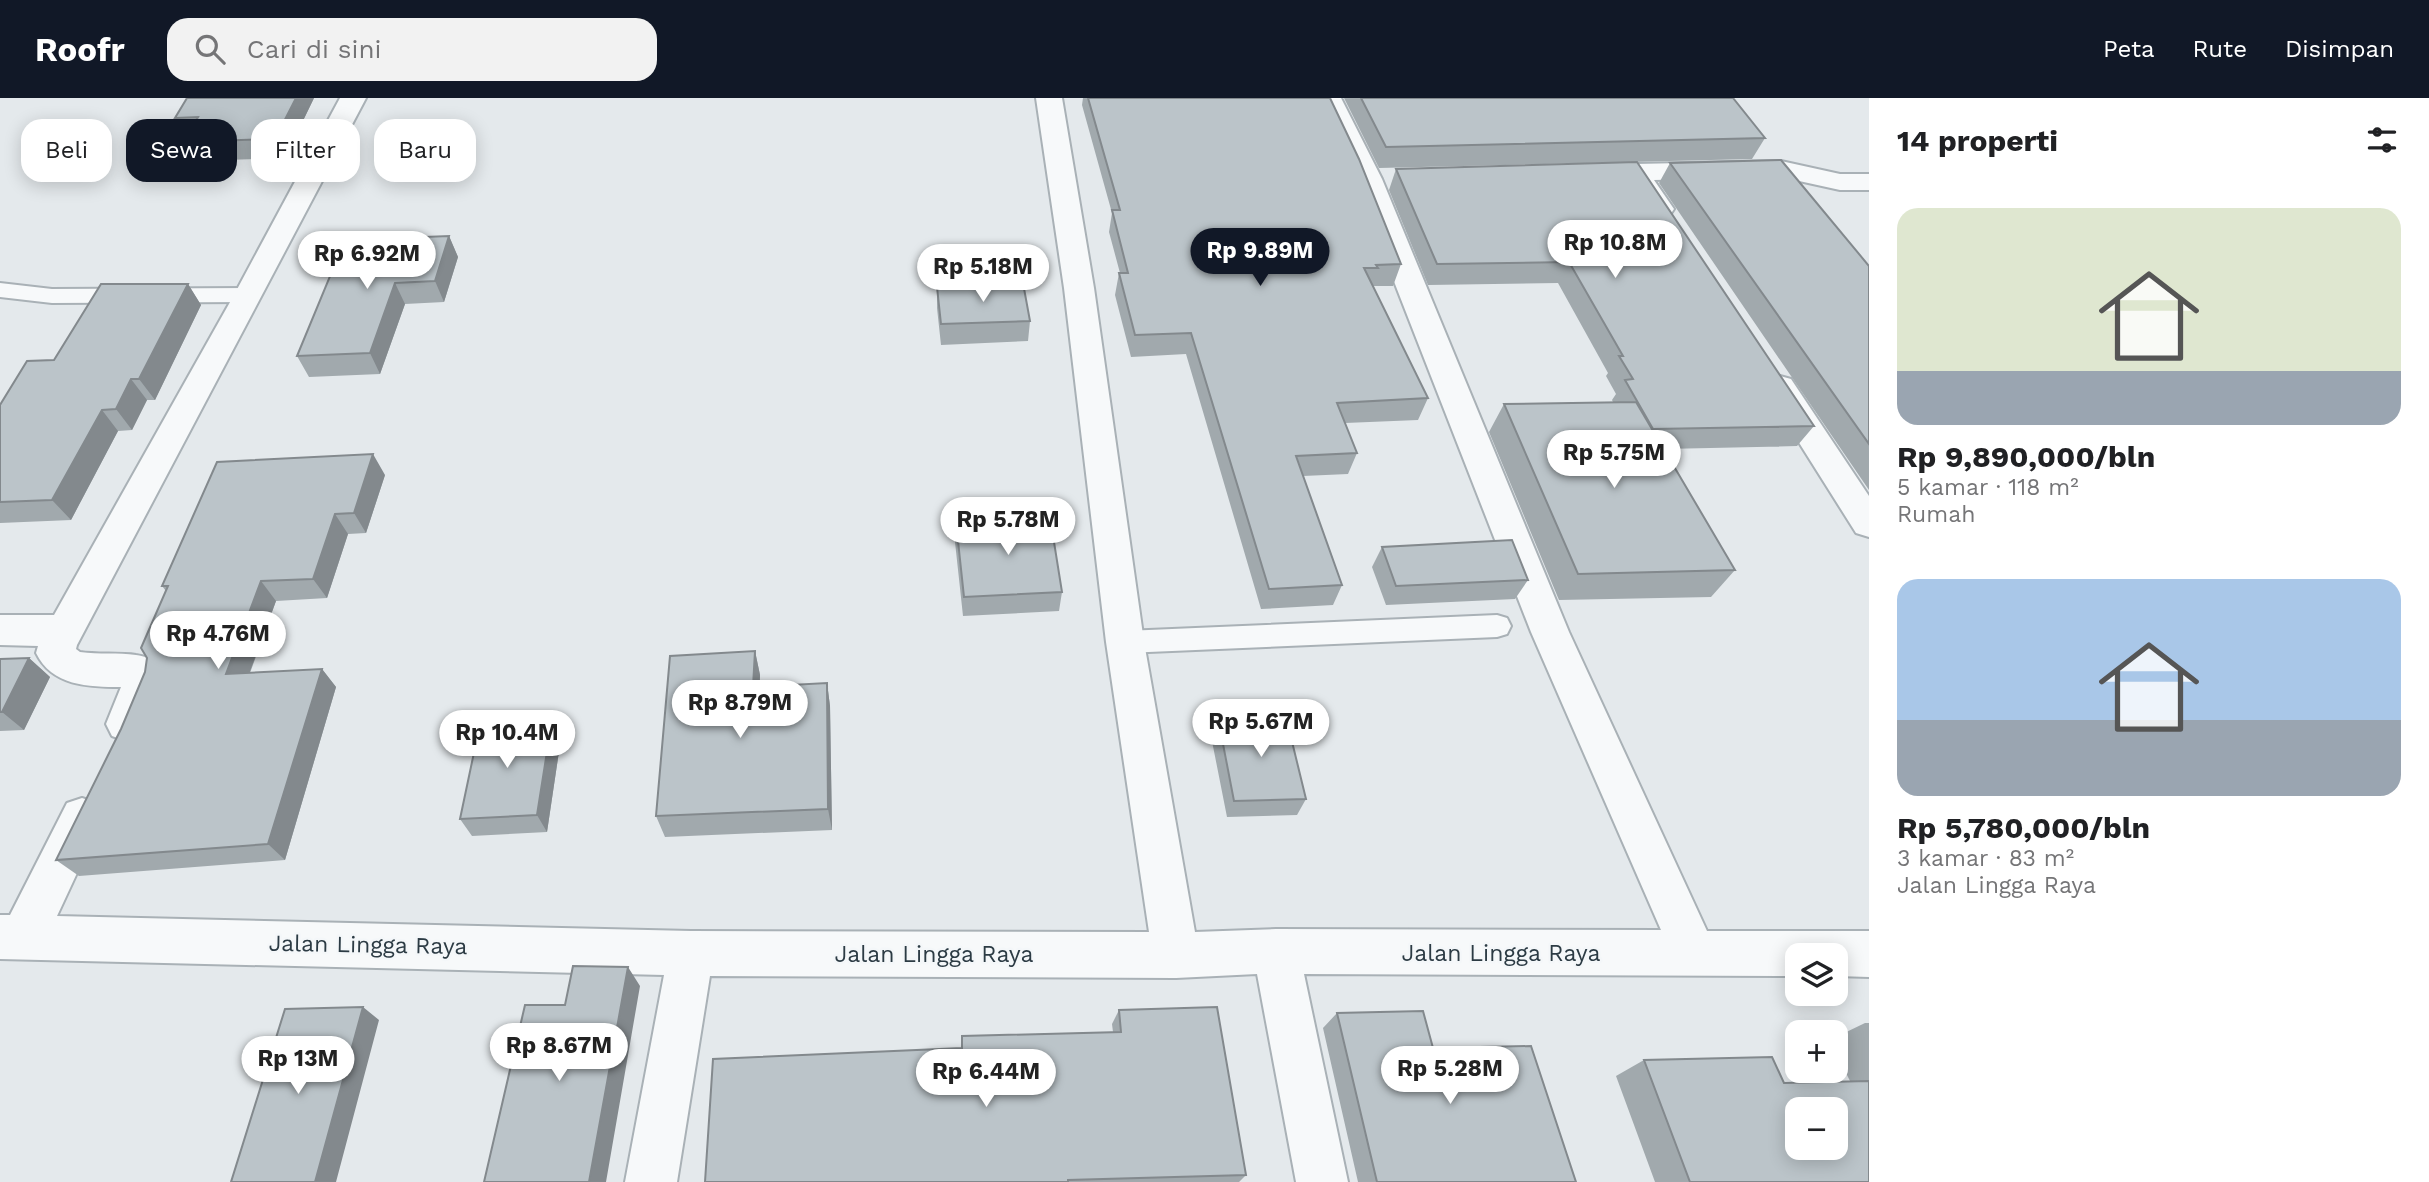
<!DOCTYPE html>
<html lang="id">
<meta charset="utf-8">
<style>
body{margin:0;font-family:"Work Sans",sans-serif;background:#f2f2f2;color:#202124;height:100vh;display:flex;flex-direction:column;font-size:26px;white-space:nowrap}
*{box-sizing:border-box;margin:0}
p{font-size:23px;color:#757577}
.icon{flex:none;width:38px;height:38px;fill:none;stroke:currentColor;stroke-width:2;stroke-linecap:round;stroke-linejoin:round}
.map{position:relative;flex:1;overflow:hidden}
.side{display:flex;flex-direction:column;background:#fff;width:560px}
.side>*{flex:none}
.top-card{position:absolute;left:21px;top:21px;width:665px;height:63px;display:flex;gap:14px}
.tools{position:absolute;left:1785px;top:845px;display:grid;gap:14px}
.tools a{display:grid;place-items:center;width:63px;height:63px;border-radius:14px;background:#fff;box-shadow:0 4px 18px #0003;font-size:35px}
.price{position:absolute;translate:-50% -60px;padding:0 16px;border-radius:24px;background:#fff;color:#222;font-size:23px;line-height:46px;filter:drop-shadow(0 2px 4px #0008)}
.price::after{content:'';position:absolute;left:50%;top:42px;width:21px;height:16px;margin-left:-10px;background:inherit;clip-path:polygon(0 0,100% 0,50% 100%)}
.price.current{background:#111827;color:#fff}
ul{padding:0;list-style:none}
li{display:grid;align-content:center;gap:14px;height:371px;padding:0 28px}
li span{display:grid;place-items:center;height:217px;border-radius:21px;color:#555}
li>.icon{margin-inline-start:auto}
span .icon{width:126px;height:126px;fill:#fffc;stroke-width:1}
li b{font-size:30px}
h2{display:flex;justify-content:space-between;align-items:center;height:84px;padding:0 28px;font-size:30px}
.chip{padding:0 24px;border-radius:21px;background:#fff;box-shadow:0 4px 18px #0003;font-size:24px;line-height:63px}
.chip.current{background:#111827;color:#fff}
header{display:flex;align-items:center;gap:42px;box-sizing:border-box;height:98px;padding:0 35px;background:#111827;color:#fff}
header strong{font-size:33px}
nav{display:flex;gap:38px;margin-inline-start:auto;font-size:24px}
.search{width:490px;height:63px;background:#f2f2f2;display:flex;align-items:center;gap:18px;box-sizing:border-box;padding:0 24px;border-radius:21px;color:#757577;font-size:26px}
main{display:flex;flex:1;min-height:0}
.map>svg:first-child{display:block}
</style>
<header>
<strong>Roofr</strong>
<div class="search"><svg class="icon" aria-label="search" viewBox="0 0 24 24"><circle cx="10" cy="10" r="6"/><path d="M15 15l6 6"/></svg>Cari di sini</div>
<nav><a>Peta</a><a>Rute</a><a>Disimpan</a></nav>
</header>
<main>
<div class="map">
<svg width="1869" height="1084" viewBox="0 0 1869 1084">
<rect width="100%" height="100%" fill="#e4e9ec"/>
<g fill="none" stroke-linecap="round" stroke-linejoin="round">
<g stroke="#a9b1b6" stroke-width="4">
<path id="lane" d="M0 185 52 191 249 190 257 192 260 197 257 202 249 204 52 205 0 199Z
M1497 517 1507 520 1511 528 1507 536 1497 539 1125 555 1115 552 1111 544 1115 536 1125 533Z"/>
</g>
<g stroke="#a9b1b6" stroke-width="4">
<path id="street" d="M340 0H366L77 547 76 551 80 554C99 557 118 554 136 557 182 563 152 614 140 638L126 643 112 638 106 626 121 589C88 589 52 588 36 555L38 548 0 547V517H54L234 197Z
M1036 0H1062L1094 190 1144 544 1195 834 1276 831 1661 832 1531 534 1354 81 1315 0H1341L1382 81 1569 534 1707 833H1869V879L1836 878V858H1797V878L1304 876 1348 1084H1296L1257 876 1176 880 710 878 677 1084H625L664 877 0 861V817H10L67 705 82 700 97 705 103 719 57 818 691 833 1149 834 1106 544 1064 190Z
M1781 63 1840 76H1869V92H1840L1781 79 1654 82 1674 111 1670 117 1660 119 1650 117 1622 74 1625 68 1635 66Z
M1780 278 1791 281 1869 398V439L1856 435 1764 289 1769 281Z"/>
</g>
<use href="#lane" fill="#f7f9fa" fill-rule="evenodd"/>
<use href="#street" fill="#f7f9fa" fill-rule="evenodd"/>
</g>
<path fill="#a1a9ad" d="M187 0H314L285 60 194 63 183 44 186 39 175 20Z
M1083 0H1330L1401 166 1393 188H1373L1428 300 1418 322 1345 325 1357 355 1348 376 1303 378 1342 487 1333 507 1261 511 1186 256 1131 259 1115 197 1119 175H1120L1109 134 1112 115 1082 7Z
M1344 0H1733L1765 40 1752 61 1379 70Z
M1637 64 1814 328 1797 348 1664 351 1735 472 1711 499 1559 502 1489 334 1504 306 1613 304 1612 302 1616 296 1606 278 1608 275 1558 185 1428 187 1389 92 1396 71Z
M1670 65 1869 168V392L1659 85Z
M449 138 458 159 444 204 405 206 380 276 309 279 297 258Z
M188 186 201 207 155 302H147L132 332 118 333 71 422 0 425V307L54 262Z
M937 189 1030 223 1028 243 941 247 937 210Z
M385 377 366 435 348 436 327 500 276 503 250 575 322 571 336 589 285 762 79 778 56 762 121 631 145 574 166 493 162 488Z
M956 424 1062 494 1059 513 963 518 955 444Z
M1382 449 1528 482 1515 501 1386 507 1372 469Z
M755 553 760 577 759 589 827 585 830 608 832 732 665 739 656 718Z
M29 560 50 579 24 632 0 633V561Z
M1218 620 1306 701 1297 717 1227 719 1211 638Z
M552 622 561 640 547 734 472 738 460 721Z
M1119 912 1246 1077 1239 1084H705L961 950 962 938 1113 934 1112 926Z
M1337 915 1433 950 1576 1084H1358L1323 930Z
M1865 925H1869V1084H1655L1616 978 1644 962 1784 985 1850 983 1836 955V939Z"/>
<path fill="#83898d" d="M296 0H314L285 60 275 41Z
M449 138 458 159 444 204 435 183Z
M395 185 405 206 380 276 370 255Z
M188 186 201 207 155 302 139 281Z
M131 281 147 302 132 332 116 311Z
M102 312 118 333 71 422 52 402Z
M373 356 385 377 366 435 354 415Z
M335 416 348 436 327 500 313 481Z
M261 483 276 503 242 595 226 576Z
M755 553 760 577 759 612 753 589Z
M29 560 50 579 24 632 2 614Z
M322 571 336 589 285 762 268 746Z
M827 585 830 608 832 732 828 711Z
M552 622 561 640 547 734 537 717Z
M628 869 640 888 606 1084H589Z
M363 909 379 922 336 1084H315Z"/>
<path fill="#bbc4c9" stroke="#83898d" stroke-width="2" fill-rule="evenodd" d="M187 0H296L275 41 183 44 198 19 175 20Z
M1088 0H1330L1359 61 1401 166 1376 167 1378 170H1364L1428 300 1337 305 1357 355 1296 358 1342 487 1269 491 1191 235 1135 237 1119 175H1128L1112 112H1120Z
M1361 0H1733L1765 40 1386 49Z
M1781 62 1869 168V346L1670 65Z
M1637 64 1814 328 1653 331 1625 282 1633 281 1619 258H1623L1569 164 1437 166 1396 71Z
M449 138 435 183 395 185 370 255 297 258 345 142Z
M1023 185 1030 223 941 226 937 189Z
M101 186H188L139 281H131L116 311 102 312 52 402 0 404V307L27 263 54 262Z
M1636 304 1735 472 1578 476 1504 306Z
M373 356 354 415 335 416 313 481 261 483 226 576 322 571 268 746 56 762 121 631 145 574 147 560 141 550 168 488H162L217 364Z
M1050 419 1062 494 964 499 956 424Z
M1512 442 1528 482 1396 488 1382 449Z
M755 553 753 589 827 585 828 711 656 718 670 558Z
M29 560 2 614H0V561Z
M1286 619 1306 701 1234 703 1218 620Z
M552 622 537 717 460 721 480 626Z
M573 868 628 869 589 1084H484L525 907H565Z
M363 909 315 1084H231L285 911Z
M1217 909 1246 1077 1068 1082V1084H705L713 961 962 950V938L1121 934 1119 912Z
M1423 913 1433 950 1531 948 1576 1084H1377L1337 915Z
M1772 959 1784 985 1869 983V1084H1690L1644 962ZM1797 1012H1836V1050H1797Z"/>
<g text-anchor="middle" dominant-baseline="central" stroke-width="5" stroke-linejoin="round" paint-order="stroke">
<g font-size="23" fill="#2c3b44" stroke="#f4f7f9">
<text transform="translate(368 847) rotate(1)">Jalan Lingga Raya</text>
<text x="1501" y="855">Jalan Lingga Raya</text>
<text x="934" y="856">Jalan Lingga Raya</text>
</g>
</g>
</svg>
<div class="tools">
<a><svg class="icon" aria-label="layers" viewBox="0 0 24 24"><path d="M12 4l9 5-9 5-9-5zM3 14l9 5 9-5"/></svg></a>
<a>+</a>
<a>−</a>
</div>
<b class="price" style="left:1615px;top:182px">Rp 10.8M</b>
<b class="price current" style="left:1260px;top:190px">Rp 9.89M</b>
<b class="price" style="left:367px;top:193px">Rp 6.92M</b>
<b class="price" style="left:983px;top:206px">Rp 5.18M</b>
<b class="price" style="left:1614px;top:392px">Rp 5.75M</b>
<b class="price" style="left:1008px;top:459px">Rp 5.78M</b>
<b class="price" style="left:218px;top:573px">Rp 4.76M</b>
<b class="price" style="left:740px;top:642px">Rp 8.79M</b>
<b class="price" style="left:1261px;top:661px">Rp 5.67M</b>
<b class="price" style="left:507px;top:672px">Rp 10.4M</b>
<b class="price" style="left:559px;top:985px">Rp 8.67M</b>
<b class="price" style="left:298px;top:998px">Rp 13M</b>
<b class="price" style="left:1450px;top:1008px">Rp 5.28M</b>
<b class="price" style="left:986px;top:1011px">Rp 6.44M</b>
<div class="top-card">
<a class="chip">Beli</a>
<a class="chip current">Sewa</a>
<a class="chip">Filter</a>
<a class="chip">Baru</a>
</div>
</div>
<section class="side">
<h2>14 properti<svg class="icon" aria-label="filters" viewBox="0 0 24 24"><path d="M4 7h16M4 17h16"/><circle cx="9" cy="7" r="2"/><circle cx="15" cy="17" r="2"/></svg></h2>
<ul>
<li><span style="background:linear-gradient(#dfe7d0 75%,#9aa5b1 0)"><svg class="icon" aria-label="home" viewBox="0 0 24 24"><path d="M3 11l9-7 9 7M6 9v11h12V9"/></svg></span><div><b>Rp 9,890,000/bln</b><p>5 kamar · 118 m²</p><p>Rumah</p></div></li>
<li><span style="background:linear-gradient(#a9c7e8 65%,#9aa5b1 0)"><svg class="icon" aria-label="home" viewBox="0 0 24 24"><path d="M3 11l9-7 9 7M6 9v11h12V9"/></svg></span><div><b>Rp 5,780,000/bln</b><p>3 kamar · 83 m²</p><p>Jalan Lingga Raya</p></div></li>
</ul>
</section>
</main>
